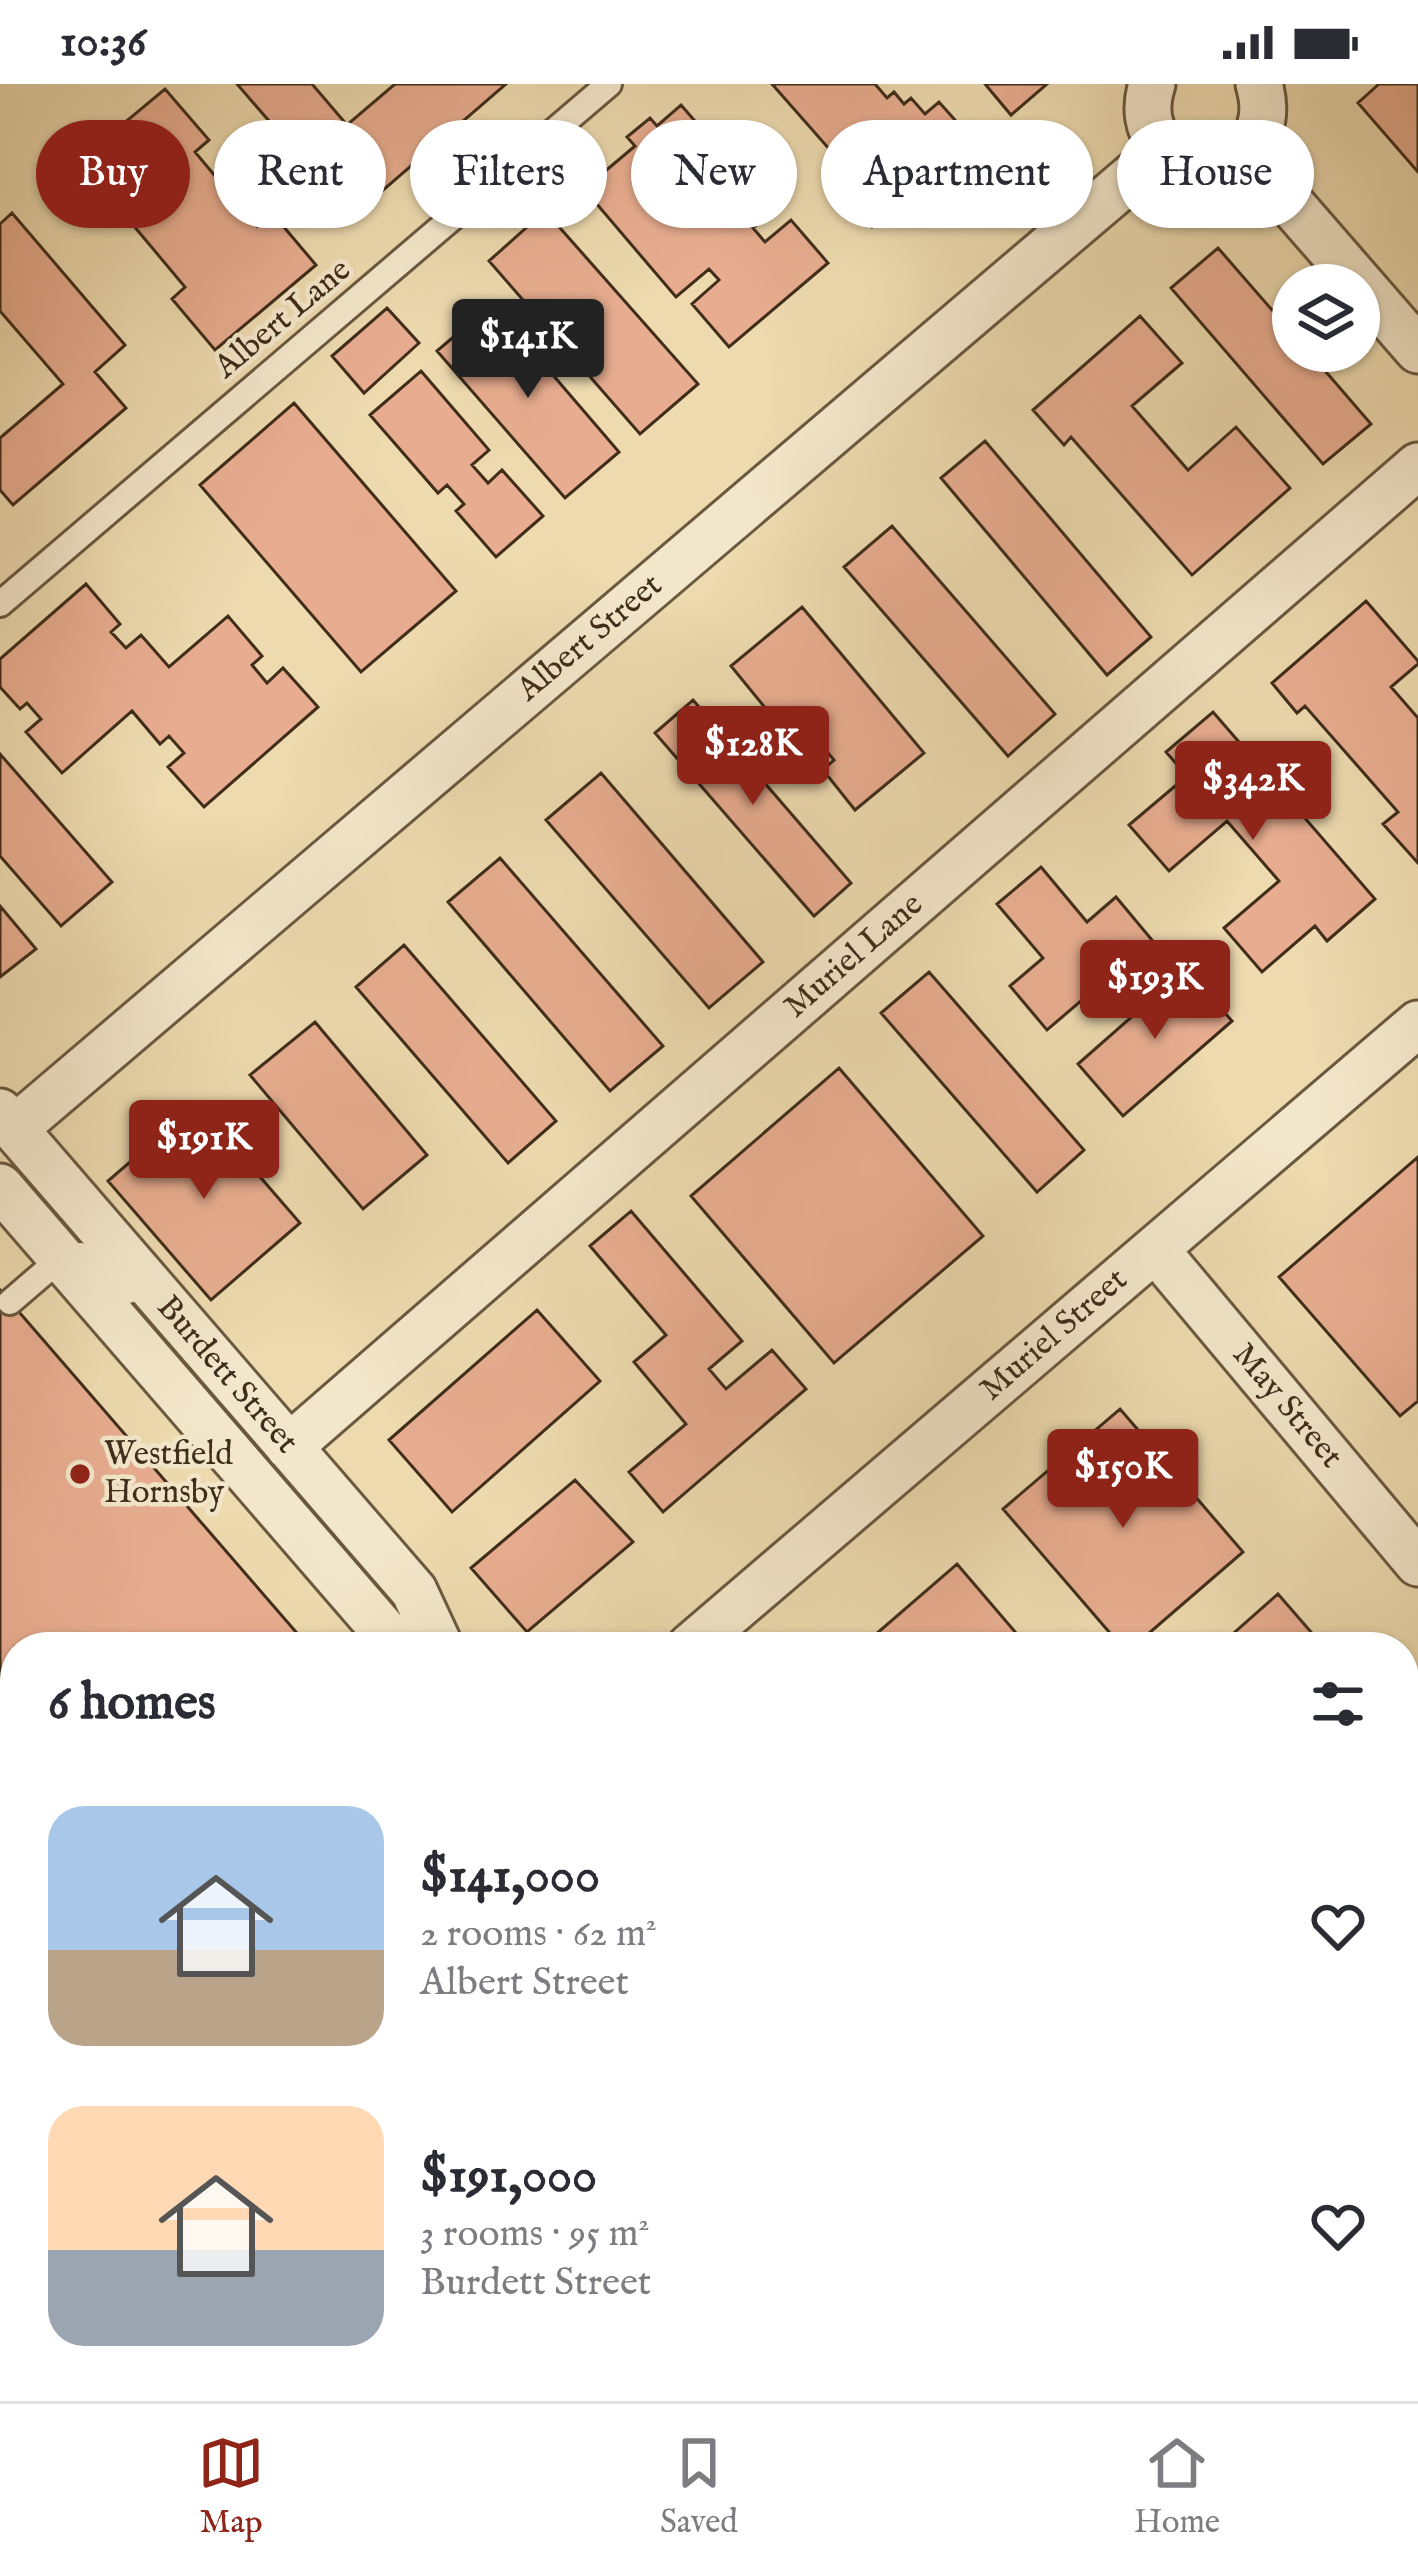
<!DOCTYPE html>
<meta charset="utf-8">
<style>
body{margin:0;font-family:"IM FELL English",serif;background:#f7f7f7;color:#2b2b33;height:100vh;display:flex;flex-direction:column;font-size:45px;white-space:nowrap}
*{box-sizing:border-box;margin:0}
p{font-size:39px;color:#7c7c81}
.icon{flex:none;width:66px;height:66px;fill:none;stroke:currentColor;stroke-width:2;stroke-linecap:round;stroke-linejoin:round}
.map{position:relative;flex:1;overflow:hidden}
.sheet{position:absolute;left:0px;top:1548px;width:1419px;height:771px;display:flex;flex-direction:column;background:#fff;border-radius:48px 48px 0 0;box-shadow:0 3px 9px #0004}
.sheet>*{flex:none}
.hud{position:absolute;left:36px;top:36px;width:1347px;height:108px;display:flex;gap:24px}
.tools{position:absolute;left:1272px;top:180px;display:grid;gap:24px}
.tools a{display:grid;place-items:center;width:108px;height:108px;border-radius:50%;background:#fff;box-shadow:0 3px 9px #0004;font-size:60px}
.price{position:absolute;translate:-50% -102px;padding:0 27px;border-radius:12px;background:#8f2418;color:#fff;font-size:39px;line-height:78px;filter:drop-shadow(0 3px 6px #0008)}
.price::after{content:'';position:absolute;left:50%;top:72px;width:36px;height:27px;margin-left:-18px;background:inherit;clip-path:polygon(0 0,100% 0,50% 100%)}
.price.current{background:#222;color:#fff}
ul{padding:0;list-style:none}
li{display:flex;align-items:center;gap:36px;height:300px;padding:0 48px}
li span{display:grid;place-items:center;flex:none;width:336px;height:240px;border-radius:36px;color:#555}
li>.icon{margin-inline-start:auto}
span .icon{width:144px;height:144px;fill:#fffc;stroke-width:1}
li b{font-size:51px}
h2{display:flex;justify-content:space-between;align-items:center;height:144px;padding:0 48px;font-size:51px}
.tag{padding:0 42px;border-radius:54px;background:#fff;box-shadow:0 3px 9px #0004;font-size:42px;line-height:108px}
.tag.current{background:#8f2418;color:#fff}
.status{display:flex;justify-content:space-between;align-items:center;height:84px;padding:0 60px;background:#fff;direction:ltr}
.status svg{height:33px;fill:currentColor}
.tab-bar{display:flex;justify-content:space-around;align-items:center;height:168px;border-top:3px solid #e1e1e2;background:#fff;font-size:33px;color:#7c7c81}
.tab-bar a{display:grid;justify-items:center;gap:6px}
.tab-bar .current{color:#8f2418}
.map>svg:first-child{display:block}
</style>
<div class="status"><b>10:36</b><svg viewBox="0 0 49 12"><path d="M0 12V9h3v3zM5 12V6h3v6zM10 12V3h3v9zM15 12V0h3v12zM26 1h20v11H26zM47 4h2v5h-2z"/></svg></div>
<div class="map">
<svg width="1418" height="2317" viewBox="0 0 1418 2317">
<rect width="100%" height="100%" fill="#eddaaf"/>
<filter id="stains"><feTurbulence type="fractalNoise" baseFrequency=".00167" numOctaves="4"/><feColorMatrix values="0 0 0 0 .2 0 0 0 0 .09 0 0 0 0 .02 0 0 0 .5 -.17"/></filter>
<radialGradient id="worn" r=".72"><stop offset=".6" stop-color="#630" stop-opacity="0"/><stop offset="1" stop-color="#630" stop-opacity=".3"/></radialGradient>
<path fill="#e8ad90" stroke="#3f2d1a" stroke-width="3" d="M237 0H312L347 41 395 0H506L352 133Z
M772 0H875L887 14 894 8 904 20 911 14 925 30 939 18 972 55 872 143 838 105 853 92Z
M985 0H1047L1011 31Z
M1379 0H1418V88L1358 19Z
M165 5 209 56 195 68 257 142 272 129 316 181 215 266 172 215 185 203 123 129 108 142 64 89Z
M681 21 773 127 753 144 765 158 791 136 828 179 729 263 692 220 719 196 709 185 676 213 584 105 635 62 627 53 650 34 657 42Z
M545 127 698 300 640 350 489 177Z
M12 129 125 261 95 288 126 324 13 421 0 406V354L63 300 0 227V140Z
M1218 164 1293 250V267H1308L1371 340 1323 380 1171 204Z
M492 220 619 368 565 414 437 267Z
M387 224 419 259 364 309 332 272Z
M1140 232 1182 279 1132 322 1188 386 1236 343 1290 404 1192 491 1071 353 1064 361 1033 326Z
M421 287 489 366 472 381 488 399 502 386 543 432 496 473 456 427 464 420 447 401 438 409 370 331Z
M294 319 456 507 361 588 200 401Z
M985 357 1151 553 1107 591 941 394Z
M892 442 1055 630 1008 672 844 483Z
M86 500 120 540 111 548 126 564 141 551 169 583 228 532 262 572 252 581 267 599 283 584 318 623 204 723 168 683 184 669 169 652 160 660 132 627 62 689 26 648 41 635 27 619 20 625 0 603V575Z
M1366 517 1418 577V580L1391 603 1418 634V779L1383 740 1398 728 1305 622 1297 629 1272 599Z
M802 523 924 669 855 726 823 686 834 676 791 625 776 637 731 582Z
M693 616 851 799 814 832 655 649Z
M1213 628 1375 815 1327 857 1315 842 1262 888 1224 844 1279 797 1227 737 1169 787 1129 741 1187 692 1166 668Z
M0 670 112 798 61 842 0 772Z
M601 689 763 878 709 924 546 736Z
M500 774 663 962 610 1007 448 818Z
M1041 783 1087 838 1116 813 1152 856 1047 946 1010 902 1043 874 997 820Z
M0 822 36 865 0 893Z
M404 861 556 1037 508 1079 356 903Z
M1186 885 1232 937 1123 1032 1078 980Z
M929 888 1084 1066 1037 1108 881 929Z
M315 938 427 1071 363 1125 250 991Z
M839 984 983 1152 834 1279 691 1112Z
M197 1020 300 1139 211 1216 108 1097Z
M1418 1073V1317L1400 1332 1279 1193Z
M631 1127 742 1257 709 1285 726 1305 772 1266 806 1305 663 1428 629 1388 686 1340 634 1278 666 1251 590 1162Z
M0 1206 309 1563H15V1786L0 1769Z
M537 1226 600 1297 452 1428 389 1356Z
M1120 1325 1243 1468 1133 1563H1122L1003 1425Z
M575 1396 633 1458 527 1548 471 1484Z
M957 1480 1028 1563H861Z
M1278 1510 1324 1563H1218Z
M1418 1722V1840L1416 1841 1404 1827V1734Z
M0 1769 15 1786V1910L0 1923Z
M1404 1899 1418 1915V2080L1404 2065Z
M0 2279 15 2296V2304H17L3 2317H0Z
M182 2304H256L267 2317H193Z
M296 2304H371L382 2317H308Z
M514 2304H604L588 2317H499Z
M658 2304H747L732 2317H643Z"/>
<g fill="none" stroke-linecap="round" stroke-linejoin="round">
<g stroke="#6a583f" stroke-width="30">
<path id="lane" d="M0 520 609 0
M10 1218 60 1175 81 1171 117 1193 129 1207
M0 1970 15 1975"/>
</g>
<g stroke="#6a583f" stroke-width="51">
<path id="street" d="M1152 0C1120 102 1290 106 1259 0
M1244 66 1418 266
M0 1028 414 1507 440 1563
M14 1045 1166 64
M0 1103 398 1563
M1155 1165 1418 1479
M289 1363 1418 382
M690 1563 1418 940
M0 2121 15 2108
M1047 2304 1059 2317"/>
</g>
<use href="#lane" stroke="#f3e7cb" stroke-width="24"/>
<use href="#street" stroke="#f3e7cb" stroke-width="45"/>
</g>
<circle fill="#8f2418" stroke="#f3e7cb" stroke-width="4.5" cx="80" cy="1390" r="12"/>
<g text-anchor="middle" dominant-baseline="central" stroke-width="9" stroke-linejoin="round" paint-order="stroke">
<g font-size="33" fill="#3f2d1a" stroke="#f3e7cb">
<text transform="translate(283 235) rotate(-40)">Albert Lane</text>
<text transform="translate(590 554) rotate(-40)">Albert Street</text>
<text transform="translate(854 872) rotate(-41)">Muriel Lane</text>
<text transform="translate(1054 1251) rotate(-41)">Muriel Street</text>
<text transform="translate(227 1291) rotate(49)">Burdett Street</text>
<text transform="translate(1287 1322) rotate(50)">May Street</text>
</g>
<g font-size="33" fill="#3f2d1a" stroke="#f3e7cb" text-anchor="start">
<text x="104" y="1371">Westfield<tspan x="104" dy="38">Hornsby</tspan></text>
</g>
</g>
<rect width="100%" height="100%" filter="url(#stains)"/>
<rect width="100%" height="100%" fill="url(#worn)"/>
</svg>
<div class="tools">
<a><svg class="icon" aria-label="layers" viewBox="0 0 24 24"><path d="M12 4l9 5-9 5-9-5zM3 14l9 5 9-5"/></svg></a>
</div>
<b class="price current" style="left:528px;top:317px">$141K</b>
<b class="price" style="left:753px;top:724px">$128K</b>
<b class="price" style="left:1253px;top:759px">$342K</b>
<b class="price" style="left:1155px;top:958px">$193K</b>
<b class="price" style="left:204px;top:1118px">$191K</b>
<b class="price" style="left:1123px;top:1447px">$150K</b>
<div class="hud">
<a class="tag current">Buy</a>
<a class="tag">Rent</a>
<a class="tag">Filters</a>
<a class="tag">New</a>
<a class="tag">Apartment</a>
<a class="tag">House</a>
</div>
<section class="sheet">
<h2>6 homes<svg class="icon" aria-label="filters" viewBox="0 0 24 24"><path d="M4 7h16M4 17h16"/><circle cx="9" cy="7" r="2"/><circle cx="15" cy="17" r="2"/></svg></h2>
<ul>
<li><span style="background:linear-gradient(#a9c7e8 60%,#b9a48a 0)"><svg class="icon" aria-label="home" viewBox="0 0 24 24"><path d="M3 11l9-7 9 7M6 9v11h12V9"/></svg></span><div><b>$141,000</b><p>2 rooms · 62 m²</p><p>Albert Street</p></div><svg class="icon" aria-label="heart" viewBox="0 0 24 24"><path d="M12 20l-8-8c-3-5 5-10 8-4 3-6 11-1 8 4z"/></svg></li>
<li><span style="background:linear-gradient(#ffd9b3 60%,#9aa5b1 0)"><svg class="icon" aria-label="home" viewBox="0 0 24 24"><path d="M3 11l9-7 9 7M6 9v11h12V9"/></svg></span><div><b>$191,000</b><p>3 rooms · 95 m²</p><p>Burdett Street</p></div><svg class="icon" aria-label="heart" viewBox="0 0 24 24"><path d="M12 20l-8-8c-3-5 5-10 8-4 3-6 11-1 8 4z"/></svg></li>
</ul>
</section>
</div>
<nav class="tab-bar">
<a class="current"><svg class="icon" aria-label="map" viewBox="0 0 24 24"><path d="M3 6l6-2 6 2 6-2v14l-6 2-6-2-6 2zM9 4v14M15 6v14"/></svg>Map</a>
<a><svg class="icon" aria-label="saved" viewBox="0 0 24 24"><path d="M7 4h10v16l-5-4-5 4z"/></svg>Saved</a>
<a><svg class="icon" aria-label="home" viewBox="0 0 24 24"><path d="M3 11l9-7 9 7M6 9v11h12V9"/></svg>Home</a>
</nav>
